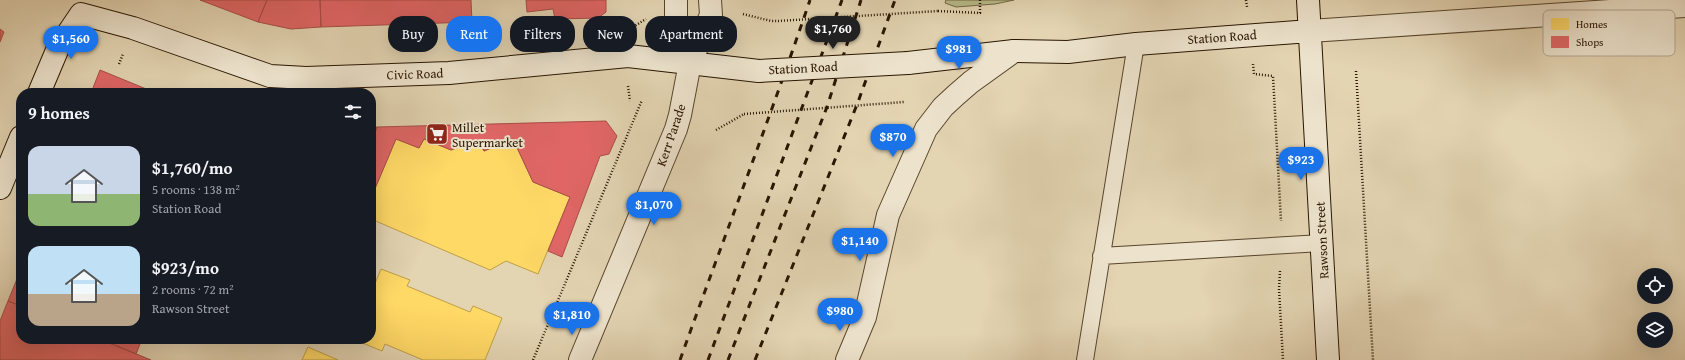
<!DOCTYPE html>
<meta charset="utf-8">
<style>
body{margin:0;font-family:"Gentium Book Plus",serif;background:#242831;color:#f1f3f6;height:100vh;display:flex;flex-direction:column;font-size:15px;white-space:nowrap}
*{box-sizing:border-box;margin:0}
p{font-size:13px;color:#9ea1a6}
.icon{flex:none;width:22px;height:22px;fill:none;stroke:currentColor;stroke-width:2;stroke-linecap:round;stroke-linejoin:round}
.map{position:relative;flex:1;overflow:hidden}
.details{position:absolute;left:16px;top:88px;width:360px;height:256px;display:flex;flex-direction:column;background:#171b24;border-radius:16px;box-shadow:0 4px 16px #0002}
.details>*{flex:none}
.hud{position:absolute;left:388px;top:16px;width:380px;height:36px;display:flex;gap:8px}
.fabs{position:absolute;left:1637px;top:268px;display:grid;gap:8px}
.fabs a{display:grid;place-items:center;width:36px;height:36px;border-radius:50%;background:#171b24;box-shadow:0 4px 16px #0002;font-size:20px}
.price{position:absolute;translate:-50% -34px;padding:0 9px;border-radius:14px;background:#1a73e8;color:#fff;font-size:13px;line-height:26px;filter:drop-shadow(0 1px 2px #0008)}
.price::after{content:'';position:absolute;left:50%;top:24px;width:12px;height:9px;margin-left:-6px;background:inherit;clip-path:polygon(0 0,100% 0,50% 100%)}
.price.on{background:#222;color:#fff}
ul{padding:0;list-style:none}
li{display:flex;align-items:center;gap:12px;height:100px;padding:0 12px}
li span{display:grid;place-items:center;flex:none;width:112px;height:80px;border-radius:12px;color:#555}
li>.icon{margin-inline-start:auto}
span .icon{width:48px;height:48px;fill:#fffc;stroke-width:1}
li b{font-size:17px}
h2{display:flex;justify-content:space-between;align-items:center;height:48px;padding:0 12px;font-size:17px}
.pill{padding:0 14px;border-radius:16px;background:#171b24;box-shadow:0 4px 16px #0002;font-size:14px;line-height:36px}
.pill.on{background:#1a73e8;color:#fff}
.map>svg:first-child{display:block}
</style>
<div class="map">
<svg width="1685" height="360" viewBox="0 0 1685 360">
<rect width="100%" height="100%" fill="#e3d4b2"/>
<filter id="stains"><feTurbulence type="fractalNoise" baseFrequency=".005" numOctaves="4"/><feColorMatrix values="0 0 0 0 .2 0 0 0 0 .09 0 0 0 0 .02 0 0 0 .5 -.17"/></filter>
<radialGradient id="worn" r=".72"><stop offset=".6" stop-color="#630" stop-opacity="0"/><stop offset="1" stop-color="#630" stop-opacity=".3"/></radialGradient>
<path fill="#b8bb89" stroke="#706844" d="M946 0H1014L995 4 956 7 945 3Z"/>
<path fill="#ffd966" stroke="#bf9e47" d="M396 139 419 148 424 139 451 150 478 140 484 151 513 139 533 182 570 197 538 274 506 261 490 270 371 219V198Z
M381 269 410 280 407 286 470 312 473 306 502 318 485 360H423L385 344 382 351 353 339H371V293Z
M308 347 338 360H302Z"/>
<path fill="#e06666" stroke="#a94e47" d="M200 0H267L258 22Z
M267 0H320L321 27 291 29 258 22Z
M320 0H471L472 22 321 27Z
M526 0H606V12L598 18 555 19 553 9 527 12Z
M0 29 4 32 0 42Z
M100 70 156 93H91Z
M606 121 617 136 609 154 600 156 562 257 548 251 570 197 533 182 513 139 484 151 478 140 451 150 424 139 419 148 396 139 371 198V143L377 127Z
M377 127 371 143V128Z
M21 269V306L8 301Z
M8 301 21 306V339H100L151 360H0V321Z
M100 339H142L136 354Z"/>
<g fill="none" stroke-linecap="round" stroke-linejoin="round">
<g stroke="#58462c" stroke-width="18">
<path id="lane" d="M1101 256 1322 243
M1085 360 1136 44"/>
</g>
<g stroke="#58462c" stroke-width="24">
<path id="street" d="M676 0V18L690 63
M1310 31 1685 6
M580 360 676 129 680 115 690 63 711 15 710 0
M847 360 865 317 888 215 926 129 943 107 956 95 971 82 1014 51"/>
</g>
<g stroke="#291600" stroke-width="24">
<path id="secondary" d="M1308 0 1328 360
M908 63 1014 51 1068 52 1136 44 1310 31
M39 93 58 48 81 14 133 28 270 76 306 78 449 73 628 56 759 71
M0 188 21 137"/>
</g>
<path stroke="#291600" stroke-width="2.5" stroke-dasharray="1 2" stroke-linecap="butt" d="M1246 0 1247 7
M938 11 980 13V0
M743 14 771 21H778
M633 27 646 19
M119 64 123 54
M1253 64 1254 74 1273 76 1281 221
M1356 71 1373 360
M628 86 630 101
M716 130 744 114
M1280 271 1279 289 1283 360
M533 360 642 100"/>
<use href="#lane" stroke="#ede3cd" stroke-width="16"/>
<use href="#street" stroke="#ede3cd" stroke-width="22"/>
<use href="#secondary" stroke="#ede3cd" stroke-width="22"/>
<path stroke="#291600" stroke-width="3" stroke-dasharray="7 7" stroke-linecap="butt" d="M680 360C723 240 769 121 810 0
M708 360 842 0
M728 360 827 107 861 0
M755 360 858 102 895 0"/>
<g stroke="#291600" stroke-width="24" stroke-linecap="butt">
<path id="secondary-bridge" d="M759 71 908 63"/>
</g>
<path stroke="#291600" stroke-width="2.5" stroke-dasharray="1 2" stroke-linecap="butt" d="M778 21 938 11
M744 114 904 102"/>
<use href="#secondary-bridge" stroke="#ede3cd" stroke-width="22"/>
</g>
<defs>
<g id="supermarket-square" transform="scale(1.15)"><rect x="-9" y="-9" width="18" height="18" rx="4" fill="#8f2418" stroke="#ede3cd"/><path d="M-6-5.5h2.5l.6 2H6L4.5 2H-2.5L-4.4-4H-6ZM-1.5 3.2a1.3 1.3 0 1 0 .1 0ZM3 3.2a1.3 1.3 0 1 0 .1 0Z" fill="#fff"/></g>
</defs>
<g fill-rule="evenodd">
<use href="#supermarket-square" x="437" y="134"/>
</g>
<g text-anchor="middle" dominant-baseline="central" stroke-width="4" stroke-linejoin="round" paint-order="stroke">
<g font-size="13" fill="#291600" stroke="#ede3cd">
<text transform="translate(1222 37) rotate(-4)">Station Road</text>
<text transform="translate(803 68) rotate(-3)">Station Road</text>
<text transform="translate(415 74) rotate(-2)">Civic Road</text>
<text transform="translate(671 135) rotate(-71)">Kerr Parade</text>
<text transform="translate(1322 240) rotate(-93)">Rawson Street</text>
</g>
<g font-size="13" fill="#291600" stroke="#ede3cd" text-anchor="start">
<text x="452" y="127">Millet<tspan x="452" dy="15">Supermarket</tspan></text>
</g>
</g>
<rect x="1543" y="10" width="132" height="46" rx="6" fill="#ede3cd" stroke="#b2a690" stroke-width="1"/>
<rect x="1551" y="18" width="18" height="12" fill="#ffd966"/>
<rect x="1551" y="36" width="18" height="12" fill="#e06666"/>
<g font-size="11" fill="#291600">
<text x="1576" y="28">Homes</text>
<text x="1576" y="46">Shops</text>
</g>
<rect width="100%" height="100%" filter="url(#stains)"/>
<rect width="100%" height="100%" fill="url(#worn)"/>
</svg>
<div class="fabs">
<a><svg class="icon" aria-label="locate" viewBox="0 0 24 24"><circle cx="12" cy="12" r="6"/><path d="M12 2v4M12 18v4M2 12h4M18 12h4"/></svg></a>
<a><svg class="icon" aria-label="layers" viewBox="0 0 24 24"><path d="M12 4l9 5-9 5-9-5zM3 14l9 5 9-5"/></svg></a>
</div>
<b class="price on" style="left:833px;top:50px">$1,760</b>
<b class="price" style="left:71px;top:60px">$1,560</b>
<b class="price" style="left:959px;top:70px">$981</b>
<b class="price" style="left:893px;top:158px">$870</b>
<b class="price" style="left:1301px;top:181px">$923</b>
<b class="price" style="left:654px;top:226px">$1,070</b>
<b class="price" style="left:860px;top:262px">$1,140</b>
<b class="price" style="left:840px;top:332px">$980</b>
<b class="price" style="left:572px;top:336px">$1,810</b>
<div class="hud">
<a class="pill">Buy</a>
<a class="pill on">Rent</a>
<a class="pill">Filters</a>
<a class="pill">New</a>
<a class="pill">Apartment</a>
</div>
<section class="details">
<h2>9 homes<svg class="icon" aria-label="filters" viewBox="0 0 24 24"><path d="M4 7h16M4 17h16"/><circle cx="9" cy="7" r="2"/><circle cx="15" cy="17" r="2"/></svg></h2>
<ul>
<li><span style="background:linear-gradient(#c9d6e8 60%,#8fb573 0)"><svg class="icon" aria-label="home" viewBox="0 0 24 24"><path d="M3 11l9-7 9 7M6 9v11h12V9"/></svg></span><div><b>$1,760/mo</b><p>5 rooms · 138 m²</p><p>Station Road</p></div></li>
<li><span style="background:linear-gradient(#bfe0f5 60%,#b9a48a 0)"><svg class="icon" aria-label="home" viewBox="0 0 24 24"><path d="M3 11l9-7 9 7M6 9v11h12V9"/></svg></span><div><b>$923/mo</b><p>2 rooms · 72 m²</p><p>Rawson Street</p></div></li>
</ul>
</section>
</div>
